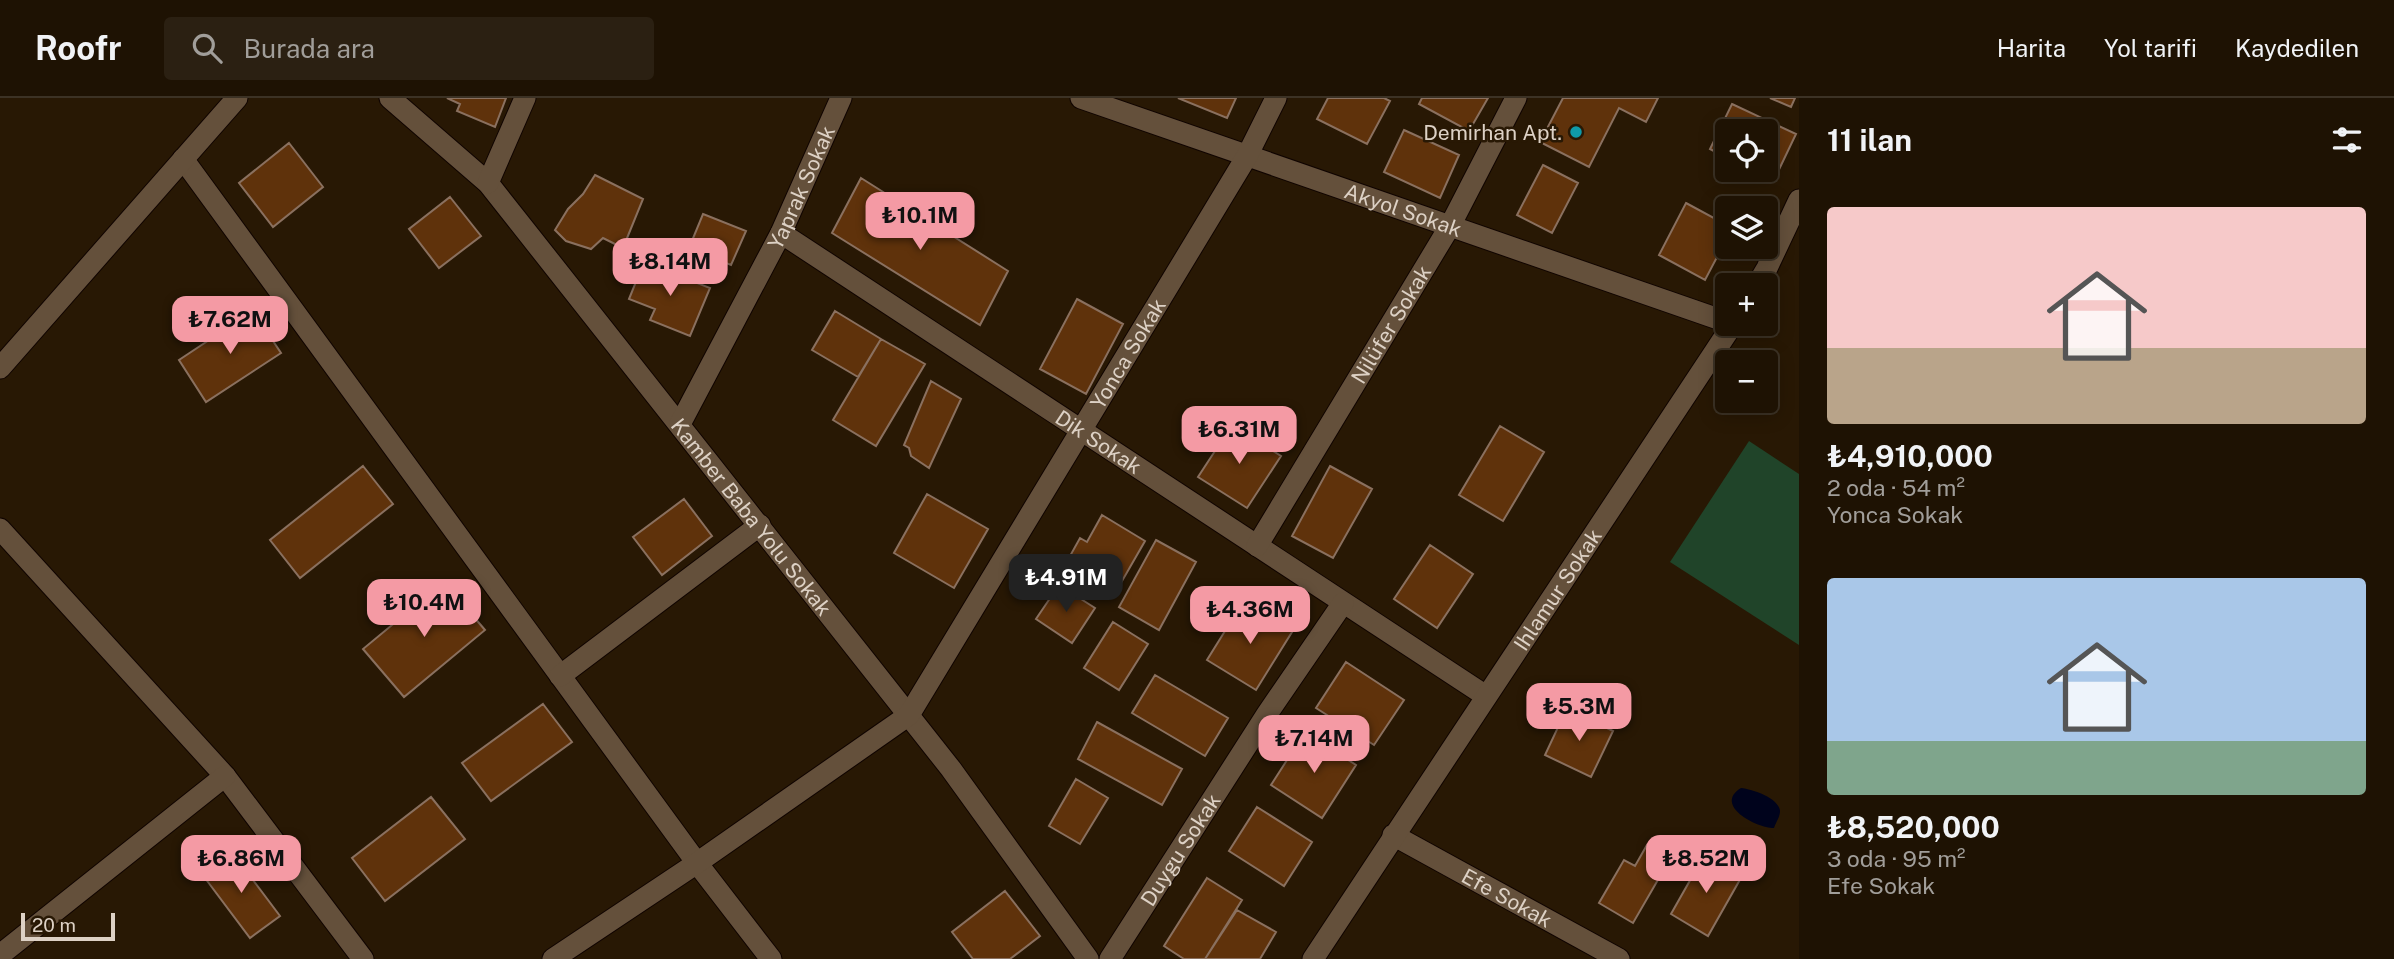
<!DOCTYPE html>
<html lang="tr">
<meta charset="utf-8">
<style>
body{margin:0;font-family:"Public Sans",sans-serif;background:#2b2012;color:#f1f3f6;height:100vh;display:flex;flex-direction:column;font-size:26px;white-space:nowrap}
*{box-sizing:border-box;margin:0}
p{font-size:23px;color:#a19e9a}
.icon{flex:none;width:38px;height:38px;fill:none;stroke:currentColor;stroke-width:2;stroke-linecap:round;stroke-linejoin:round}
.map{position:relative;flex:1;overflow:hidden}
.side{display:flex;flex-direction:column;background:#1e1203;width:595px}
.side>*{flex:none}
.controls{position:absolute;left:1715px;top:21px;display:grid;gap:14px}
.controls a{display:grid;place-items:center;width:63px;height:63px;border-radius:7px;background:#1e1203;box-shadow:0 4px 18px #0003,0 0 0 2px #3c3225;font-size:35px}
.scale{position:absolute;left:21px;bottom:18px;width:94px;box-sizing:border-box;padding-left:7px;border:4px solid #ddd1c5;border-top:0;font-size:19px;line-height:24px;white-space:nowrap;color:#ddd1c5;-webkit-text-stroke:5px #281804;paint-order:stroke}
.price{position:absolute;translate:-50% -60px;padding:0 16px;border-radius:14px;background:#f49aa4;color:#111;font-size:23px;line-height:46px;filter:drop-shadow(0 2px 4px #0008)}
.price::after{content:'';position:absolute;left:50%;top:42px;width:21px;height:16px;margin-left:-10px;background:inherit;clip-path:polygon(0 0,100% 0,50% 100%)}
.price.on{background:#222;color:#fff}
ul{padding:0;list-style:none}
li{display:grid;align-content:center;gap:14px;height:371px;padding:0 28px}
li span{display:grid;place-items:center;height:217px;border-radius:7px;color:#555}
li>.icon{margin-inline-start:auto}
span .icon{width:126px;height:126px;fill:#fffc;stroke-width:1}
li b{font-size:30px}
h2{display:flex;justify-content:space-between;align-items:center;height:84px;padding:0 28px;font-size:30px}
header{display:flex;align-items:center;gap:42px;box-sizing:border-box;height:98px;padding:0 35px;background:#1e1203;border-bottom:2px solid #3c3225}
header strong{font-size:33px}
nav{display:flex;gap:38px;margin-inline-start:auto;font-size:24px}
.search{width:490px;height:63px;background:#2b2012;display:flex;align-items:center;gap:18px;box-sizing:border-box;padding:0 24px;border-radius:7px;color:#a19e9a;font-size:26px}
main{display:flex;flex:1;min-height:0}
.map>svg:first-child{display:block}
</style>
<header>
<strong>Roofr</strong>
<div class="search"><svg class="icon" aria-label="search" viewBox="0 0 24 24"><circle cx="10" cy="10" r="6"/><path d="M15 15l6 6"/></svg>Burada ara</div>
<nav><a>Harita</a><a>Yol tarifi</a><a>Kaydedilen</a></nav>
</header>
<main>
<div class="map">
<svg width="1799" height="861" viewBox="0 0 1799 861">
<rect width="100%" height="100%" fill="#281804"/>
<path fill="#204429" d="M1749 343 1799 376V547L1670 464Z"/>
<path fill="#00031c" d="M1741 690C1752 691 1779 700 1780 713 1780 719 1776 724 1774 730 1756 730 1713 707 1741 690Z"/>
<path fill="#5f320b" stroke="#8a705f" stroke-width="2" d="M447 0H506L495 29 457 13 460 6Z
M1178 0H1236L1227 20Z
M1328 0H1384L1390 3 1367 46 1317 21Z
M1422 0H1488L1469 33 1419 6Z
M1563 0H1658L1646 24 1619 10 1589 69 1540 44Z
M1770 0H1795L1791 9Z
M1732 6 1796 36 1774 82 1752 72H1766V33H1727V60L1710 51Z
M1404 32 1459 57 1440 100 1384 74Z
M289 45 323 89 273 129 239 85Z
M1543 67 1578 85 1552 135 1517 117Z
M595 77 643 101 623 150 603 140 591 151 566 143 555 132 568 111 583 96Z
M861 80 1008 173 980 227 832 135Z
M450 99 481 138 439 170 409 131Z
M1686 105 1727 127V140L1705 182 1659 157Z
M703 116 746 133 731 167 689 150Z
M644 164 710 190 690 238 650 222 655 211 629 201Z
M1077 201 1123 226 1086 296 1040 271Z
M253 213 281 255 206 304 179 262Z
M835 213 881 241 858 279 812 252Z
M881 241 925 266 876 348 833 322Z
M931 283 961 301 929 370 911 358 909 350 904 347Z
M1232 327 1281 358 1247 410 1198 379Z
M1500 328 1544 354 1503 423 1459 397Z
M363 368 393 406 300 480 270 442Z
M1330 368 1372 391 1333 460 1292 438Z
M927 396 988 431 954 490 894 455Z
M684 401 712 438 662 477 633 439Z
M1102 417 1145 443 1114 497 1070 472 1076 461 1070 458 1080 440 1087 444Z
M1156 442 1196 464 1159 532 1119 509Z
M1430 447 1473 476 1437 530 1394 501Z
M444 484 485 532 404 599 363 551Z
M1059 487 1095 510 1072 545 1036 521Z
M1243 504 1292 534 1256 592 1207 562Z
M1113 524 1148 546 1119 592 1084 570Z
M1346 564 1404 602 1374 647 1316 610Z
M1155 577 1228 620 1205 658 1132 615Z
M543 606 572 644 491 703 462 665Z
M1567 610 1613 633 1591 679 1545 657Z
M1097 624 1182 671 1162 707 1078 661Z
M1305 634 1356 667 1322 720 1271 687Z
M1076 681 1108 700 1080 746 1049 728Z
M431 699 465 741 385 803 352 760Z
M1257 709 1312 744 1284 788 1229 753Z
M1647 747 1670 761 1633 825 1599 805 1624 762 1635 768Z
M232 754 280 818 250 840 202 776Z
M1705 756 1742 778 1708 838 1671 816Z
M1207 780 1242 802 1205 861H1184L1164 848Z
M1005 793 1040 838 1010 861H973L952 834Z
M1237 812 1276 834 1260 861H1205Z"/>
<g fill="none" stroke-linecap="round" stroke-linejoin="round">
<g stroke="#100400" stroke-width="23">
<g id="minor">
<path id="s1" d="M390 0 488 85 951 671 1088 861"/>
<path id="s2" d="M1081 0 1727 224"/>
<path d="M183 61 697 765 771 861"/>
<path d="M488 85 525 0"/>
<path id="s3" d="M781 135 1486 598"/>
<path d="M1757 187 1767 170 1799 102"/>
<path d="M0 270 237 0"/>
<path id="s4" d="M680 326 781 135 841 0"/>
<path d="M0 431 225 678 363 861"/>
<path id="s5" d="M1257 448 1450 128 1516 0"/>
<path d="M560 578 760 427"/>
<path id="s6" d="M1393 737 1619 861"/>
<path d="M0 857 225 678"/>
<path id="s7" d="M553 861 697 765 909 617 1247 58 1276 0"/>
<path id="s8" d="M1110 861 1267 616 1343 505"/>
<path id="s9" d="M1313 861 1733 226"/>
</g>
</g>
<use href="#minor" stroke="#64503b" stroke-width="21"/>
</g>
<circle fill="#0f9aa8" stroke="#281804" stroke-width="2.5" cx="1576" cy="34" r="7"/>
<g text-anchor="middle" dominant-baseline="central" stroke-width="5" stroke-linejoin="round" paint-order="stroke">
<g font-size="21" fill="#ddd1c5" stroke="#281804" text-anchor="end">
<text x="1562" y="34">Demirhan Apt.</text>
</g>
<g font-size="21" fill="#ddd1c5" stroke="#281804">
<text stroke="none"><textPath href="#s4" startOffset="266">Yaprak Sokak</textPath></text>
<text stroke="none"><textPath href="#s2" startOffset="341">Akyol Sokak</textPath></text>
<text stroke="none"><textPath href="#s5" startOffset="259">Nilüfer Sokak</textPath></text>
<text stroke="none"><textPath href="#s7" startOffset="854">Yonca Sokak</textPath></text>
<text stroke="none"><textPath href="#s3" startOffset="380">Dik Sokak</textPath></text>
<text stroke="none"><textPath href="#s1" startOffset="555">Kamber Baba Yolu Sokak</textPath></text>
<text stroke="none"><textPath href="#s9" startOffset="443">Ihlamur Sokak</textPath></text>
<text stroke="none"><textPath href="#s8" startOffset="130">Duygu Sokak</textPath></text>
<text stroke="none"><textPath href="#s6" startOffset="130">Efe Sokak</textPath></text>
</g>
</g>
</svg>
<div class="controls">
<a><svg class="icon" aria-label="locate" viewBox="0 0 24 24"><circle cx="12" cy="12" r="6"/><path d="M12 2v4M12 18v4M2 12h4M18 12h4"/></svg></a>
<a><svg class="icon" aria-label="layers" viewBox="0 0 24 24"><path d="M12 4l9 5-9 5-9-5zM3 14l9 5 9-5"/></svg></a>
<a>+</a>
<a>−</a>
</div>
<div class="scale">20 m</div>
<b class="price" style="left:920px;top:154px">₺10.1M</b>
<b class="price" style="left:670px;top:200px">₺8.14M</b>
<b class="price" style="left:230px;top:258px">₺7.62M</b>
<b class="price" style="left:1239px;top:368px">₺6.31M</b>
<b class="price on" style="left:1066px;top:516px">₺4.91M</b>
<b class="price" style="left:424px;top:541px">₺10.4M</b>
<b class="price" style="left:1250px;top:548px">₺4.36M</b>
<b class="price" style="left:1579px;top:645px">₺5.3M</b>
<b class="price" style="left:1314px;top:677px">₺7.14M</b>
<b class="price" style="left:241px;top:797px">₺6.86M</b>
<b class="price" style="left:1706px;top:797px">₺8.52M</b>
</div>
<section class="side">
<h2>11 ilan<svg class="icon" aria-label="filters" viewBox="0 0 24 24"><path d="M4 7h16M4 17h16"/><circle cx="9" cy="7" r="2"/><circle cx="15" cy="17" r="2"/></svg></h2>
<ul>
<li><span style="background:linear-gradient(#f6c9c9 65%,#b9a48a 0)"><svg class="icon" aria-label="home" viewBox="0 0 24 24"><path d="M3 11l9-7 9 7M6 9v11h12V9"/></svg></span><div><b>₺4,910,000</b><p>2 oda · 54 m²</p><p>Yonca Sokak</p></div></li>
<li><span style="background:linear-gradient(#a9c7e8 75%,#7fa58c 0)"><svg class="icon" aria-label="home" viewBox="0 0 24 24"><path d="M3 11l9-7 9 7M6 9v11h12V9"/></svg></span><div><b>₺8,520,000</b><p>3 oda · 95 m²</p><p>Efe Sokak</p></div></li>
</ul>
</section>
</main>
